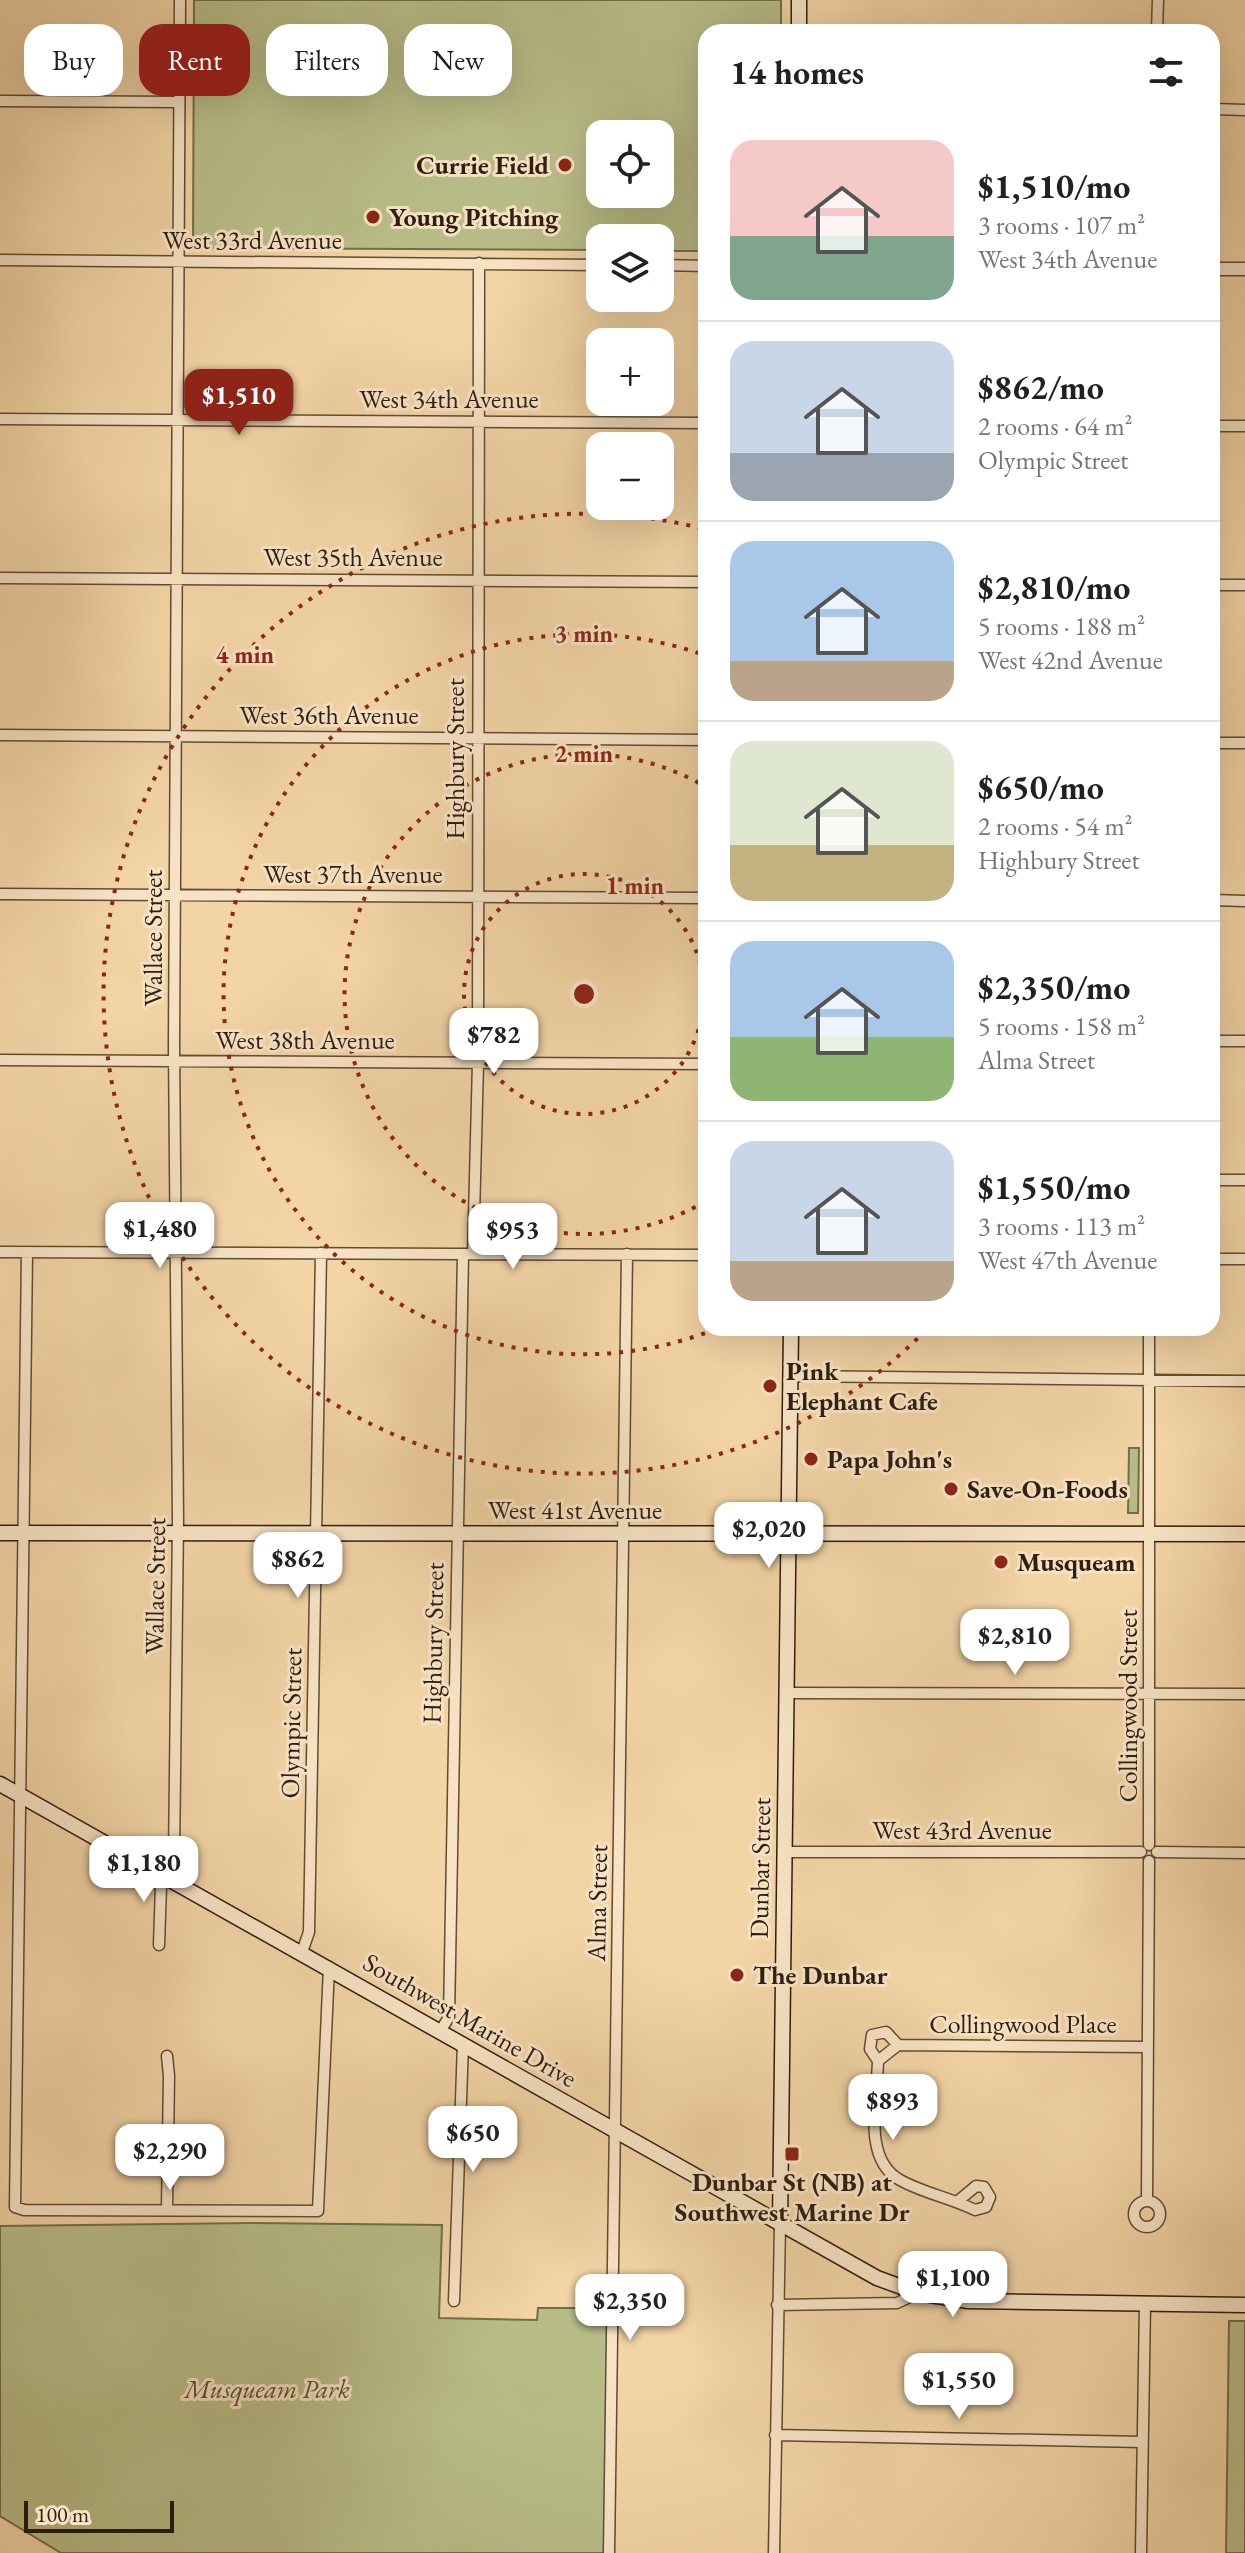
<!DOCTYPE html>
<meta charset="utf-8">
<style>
body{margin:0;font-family:"EB Garamond",serif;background:#f2f2f2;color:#202124;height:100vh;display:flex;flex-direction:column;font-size:30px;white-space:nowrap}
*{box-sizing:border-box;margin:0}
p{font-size:26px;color:#757577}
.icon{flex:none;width:44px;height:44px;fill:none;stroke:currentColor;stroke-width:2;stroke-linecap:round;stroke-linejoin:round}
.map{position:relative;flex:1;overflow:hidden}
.sheet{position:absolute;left:698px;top:24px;width:522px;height:1312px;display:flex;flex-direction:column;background:#fff;border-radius:24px;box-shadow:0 8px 32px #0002}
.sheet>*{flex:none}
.banner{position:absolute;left:24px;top:24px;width:554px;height:72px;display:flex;gap:16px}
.controls{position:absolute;left:586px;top:120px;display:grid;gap:16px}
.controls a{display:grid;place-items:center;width:88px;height:88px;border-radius:16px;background:#fff;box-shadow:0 8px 32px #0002;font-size:40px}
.scale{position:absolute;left:24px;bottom:20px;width:150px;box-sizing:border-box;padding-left:8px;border:4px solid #2e1d11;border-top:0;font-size:22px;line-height:28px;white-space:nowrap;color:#2e1d11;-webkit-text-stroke:6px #f7e3c4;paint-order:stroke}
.price{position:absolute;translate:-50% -68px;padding:0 18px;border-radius:16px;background:#fff;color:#222;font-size:26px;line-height:52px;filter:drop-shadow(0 2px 4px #0008)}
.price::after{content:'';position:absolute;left:50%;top:48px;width:24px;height:18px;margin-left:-12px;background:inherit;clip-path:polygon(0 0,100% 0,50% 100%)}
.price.on{background:#8f2418;color:#fff}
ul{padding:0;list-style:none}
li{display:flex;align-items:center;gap:24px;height:200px;padding:0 32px}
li+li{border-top:2px solid #e0e0e0}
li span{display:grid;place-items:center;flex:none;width:224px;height:160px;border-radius:24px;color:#555}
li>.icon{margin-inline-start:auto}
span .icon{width:96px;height:96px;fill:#fffc;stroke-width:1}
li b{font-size:34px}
h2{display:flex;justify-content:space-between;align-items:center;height:96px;padding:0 32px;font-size:34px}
.chip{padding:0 28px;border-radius:24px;background:#fff;box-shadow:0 8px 32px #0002;font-size:28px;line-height:72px}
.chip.on{background:#8f2418;color:#fff}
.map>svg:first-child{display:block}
</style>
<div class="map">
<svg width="1245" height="2553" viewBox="0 0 1245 2553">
<rect width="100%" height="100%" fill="#f2d4a5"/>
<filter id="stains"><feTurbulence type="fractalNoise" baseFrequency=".0025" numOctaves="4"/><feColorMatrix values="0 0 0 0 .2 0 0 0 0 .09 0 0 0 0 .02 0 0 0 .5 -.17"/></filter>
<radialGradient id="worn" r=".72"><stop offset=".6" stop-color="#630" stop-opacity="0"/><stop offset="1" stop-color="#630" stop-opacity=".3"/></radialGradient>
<path fill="#b8bd88" stroke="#736d4c" stroke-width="2" fill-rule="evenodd" d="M194 0H781V32H706V251H660V238H600V250L193 248ZM600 134H660V194H600Z
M1129 1448H1139L1138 1513H1128Z
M253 2223 442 2225 439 2318 537 2320 538 2308H608L604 2553H61L0 2516V2226Z
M1229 2321H1245V2553H1226Z"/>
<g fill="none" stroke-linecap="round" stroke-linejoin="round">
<g stroke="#5f4b36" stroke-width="13">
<path id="minor" d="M1157 32 1158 0
M0 101 179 102
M1212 109 1245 110
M0 260 600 265
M660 265 706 266
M0 419 706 423
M1212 426H1245
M0 578 706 582
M1212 585H1245
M0 735 706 740
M1212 743H1245
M0 894 706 898
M1212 900 1245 901
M1212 1041H1245
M0 1060 706 1064
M1212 1180H1245
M0 1252 706 1255
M27 1252 15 2207 24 2210 318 2211 329 1967
M473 1254 478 1063 479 263
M1212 1259H1245
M1149 1328V1845
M791 1376 1245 1381
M786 1693 1245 1694
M784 1852H1141
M1157 1852 1245 1853
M159 1945 161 1885 174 1857 178 1521 174 1045 180 0
M302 1952 309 1932 321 1253
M441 2030 449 2017 463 1254
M167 2056 169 2076 167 2209
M878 2061 870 2049 872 2035 886 2032 898 2045
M1147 2200 1149 1861
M1134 2214a13 13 0 1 1 26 0a13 13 0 1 1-26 0Z
M957 2202 976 2186 984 2187 990 2197 986 2207 975 2210C951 2198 923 2193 900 2180 862 2159 877 2099 878 2061L898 2045 1148 2047
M454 2301 463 2043
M777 2305 897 2303 918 2293
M775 2435 1142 2442
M609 2553 627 1254
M774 2553 780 2224
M1141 2553 1145 2304"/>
</g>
<g stroke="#5f4b36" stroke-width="15">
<path id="tertiary" d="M1212 269H1245"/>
</g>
<g stroke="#2e1d11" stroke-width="17">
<path id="secondary" d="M799 32V0
M0 1533 1245 1534
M0 1784 877 2278 918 2293 968 2301 1245 2305
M780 2224 791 1328"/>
</g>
<use href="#minor" stroke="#f7e3c4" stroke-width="10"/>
<use href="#tertiary" stroke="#f7e3c4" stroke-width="12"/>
<use href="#secondary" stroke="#f7e3c4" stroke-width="14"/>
</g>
<g fill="none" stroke="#8f2418" stroke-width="4" stroke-dasharray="4 8">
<circle cx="584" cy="994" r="120"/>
<path d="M706 1201A240 240 0 1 1 706 787"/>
<path d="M716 1329A360 360 0 1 1 704 655"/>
<path d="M926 1330A480 480 0 1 1 704 529"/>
</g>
<g fill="#8f2418" stroke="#f7e3c4" stroke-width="3">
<circle cx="565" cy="165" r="8"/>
<circle cx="373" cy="217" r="8"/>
<circle cx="770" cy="1386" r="8"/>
<circle cx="811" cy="1459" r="8"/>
<circle cx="951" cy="1489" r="8"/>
<circle cx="1001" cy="1562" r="8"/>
<circle cx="737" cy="1975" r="8"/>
<rect x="784" y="2146" width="16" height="16" rx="4"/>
</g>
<g text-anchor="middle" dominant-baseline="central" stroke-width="6" stroke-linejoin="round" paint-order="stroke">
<g font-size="26" font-weight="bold" fill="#2e1d11" stroke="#f7e3c4" text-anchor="start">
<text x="549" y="165" text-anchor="end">Currie Field</text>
<text x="389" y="217">Young Pitching</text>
<text x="786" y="1371">Pink<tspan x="786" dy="30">Elephant Cafe</tspan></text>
<text x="827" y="1459">Papa John's</text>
<text x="967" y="1489">Save-On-Foods</text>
<text x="1017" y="1562">Musqueam</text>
<text x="753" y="1975">The Dunbar</text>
<text x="792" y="2182" text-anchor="middle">Dunbar St (NB) at<tspan x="792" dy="30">Southwest Marine Dr</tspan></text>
</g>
<g font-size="26" fill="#2e1d11" stroke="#f7e3c4">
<text x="252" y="240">West 33rd Avenue</text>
<text x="449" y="399">West 34th Avenue</text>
<text x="353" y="557">West 35th Avenue</text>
<text x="329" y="715">West 36th Avenue</text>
<text transform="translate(455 759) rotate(-90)">Highbury Street</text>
<text x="353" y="874">West 37th Avenue</text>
<text transform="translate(153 938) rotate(-90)">Wallace Street</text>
<text x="305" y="1040">West 38th Avenue</text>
<text x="575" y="1510">West 41st Avenue</text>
<text transform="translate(155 1586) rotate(-89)">Wallace Street</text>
<text transform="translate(433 1643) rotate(-89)">Highbury Street</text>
<text transform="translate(1128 1706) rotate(-90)">Collingwood Street</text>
<text transform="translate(291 1723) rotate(-89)">Olympic Street</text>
<text x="962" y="1830">West 43rd Avenue</text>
<text transform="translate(760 1868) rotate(-89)">Dunbar Street</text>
<text transform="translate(597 1903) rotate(-89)">Alma Street</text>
<text transform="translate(470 2020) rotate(30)">Southwest Marine Drive</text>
<text x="1023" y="2024">Collingwood Place</text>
</g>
<g font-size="26" font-style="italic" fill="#574d35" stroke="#f7e3c4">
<text x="267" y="2389">Musqueam Park</text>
</g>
</g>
<circle cx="584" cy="994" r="12" fill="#8f2418" stroke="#f7e3c4" stroke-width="4"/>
<g font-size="24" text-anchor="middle" font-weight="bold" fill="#8f2418" stroke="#f7e3c4" stroke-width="6" stroke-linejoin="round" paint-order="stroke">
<text x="584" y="642">3 min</text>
<text x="245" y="663">4 min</text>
<text x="584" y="762">2 min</text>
<text x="635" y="894">1 min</text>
</g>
<rect width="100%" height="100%" filter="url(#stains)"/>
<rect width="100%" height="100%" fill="url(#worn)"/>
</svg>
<div class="controls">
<a><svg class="icon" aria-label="locate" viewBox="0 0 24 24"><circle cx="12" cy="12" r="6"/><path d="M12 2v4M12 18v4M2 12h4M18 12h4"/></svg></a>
<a><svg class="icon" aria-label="layers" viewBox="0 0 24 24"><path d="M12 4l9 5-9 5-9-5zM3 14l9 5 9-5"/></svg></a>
<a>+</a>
<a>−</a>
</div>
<div class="scale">100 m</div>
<b class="price on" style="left:239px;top:437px">$1,510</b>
<b class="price" style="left:494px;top:1076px">$782</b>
<b class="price" style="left:160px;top:1270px">$1,480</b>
<b class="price" style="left:513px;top:1271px">$953</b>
<b class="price" style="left:769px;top:1570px">$2,020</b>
<b class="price" style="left:298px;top:1600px">$862</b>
<b class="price" style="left:1015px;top:1677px">$2,810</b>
<b class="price" style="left:144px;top:1904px">$1,180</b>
<b class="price" style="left:893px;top:2142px">$893</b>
<b class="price" style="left:473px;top:2174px">$650</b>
<b class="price" style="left:170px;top:2192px">$2,290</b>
<b class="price" style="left:953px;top:2319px">$1,100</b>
<b class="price" style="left:630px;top:2342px">$2,350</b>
<b class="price" style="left:959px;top:2421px">$1,550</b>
<div class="banner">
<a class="chip">Buy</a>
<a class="chip on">Rent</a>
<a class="chip">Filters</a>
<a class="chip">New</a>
</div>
<section class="sheet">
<h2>14 homes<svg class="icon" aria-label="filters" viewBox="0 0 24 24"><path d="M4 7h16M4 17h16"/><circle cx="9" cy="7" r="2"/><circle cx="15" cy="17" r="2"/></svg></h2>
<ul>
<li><span style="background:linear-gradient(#f6c9c9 60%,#7fa58c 0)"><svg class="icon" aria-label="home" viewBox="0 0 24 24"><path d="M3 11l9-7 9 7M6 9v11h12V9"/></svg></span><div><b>$1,510/mo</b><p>3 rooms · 107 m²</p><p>West 34th Avenue</p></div></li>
<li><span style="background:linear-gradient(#c9d6e8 70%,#9aa5b1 0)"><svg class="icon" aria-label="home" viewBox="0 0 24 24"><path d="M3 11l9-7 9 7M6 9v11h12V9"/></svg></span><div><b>$862/mo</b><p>2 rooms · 64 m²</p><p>Olympic Street</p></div></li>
<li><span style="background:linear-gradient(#a9c7e8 75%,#b9a48a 0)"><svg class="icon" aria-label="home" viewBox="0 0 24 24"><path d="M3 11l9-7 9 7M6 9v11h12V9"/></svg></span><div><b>$2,810/mo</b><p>5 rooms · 188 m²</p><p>West 42nd Avenue</p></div></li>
<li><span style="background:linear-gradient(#dfe7d0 65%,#c2b280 0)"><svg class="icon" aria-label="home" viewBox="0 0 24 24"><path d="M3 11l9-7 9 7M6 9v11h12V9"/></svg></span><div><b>$650/mo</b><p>2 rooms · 54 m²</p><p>Highbury Street</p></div></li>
<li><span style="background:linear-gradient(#a9c7e8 60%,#8fb573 0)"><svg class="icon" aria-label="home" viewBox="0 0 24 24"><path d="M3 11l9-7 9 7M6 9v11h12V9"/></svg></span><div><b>$2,350/mo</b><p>5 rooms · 158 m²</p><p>Alma Street</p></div></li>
<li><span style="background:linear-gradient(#c9d6e8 75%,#b9a48a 0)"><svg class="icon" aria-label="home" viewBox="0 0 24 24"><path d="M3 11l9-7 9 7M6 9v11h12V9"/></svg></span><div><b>$1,550/mo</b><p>3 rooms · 113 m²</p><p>West 47th Avenue</p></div></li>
</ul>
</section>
</div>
